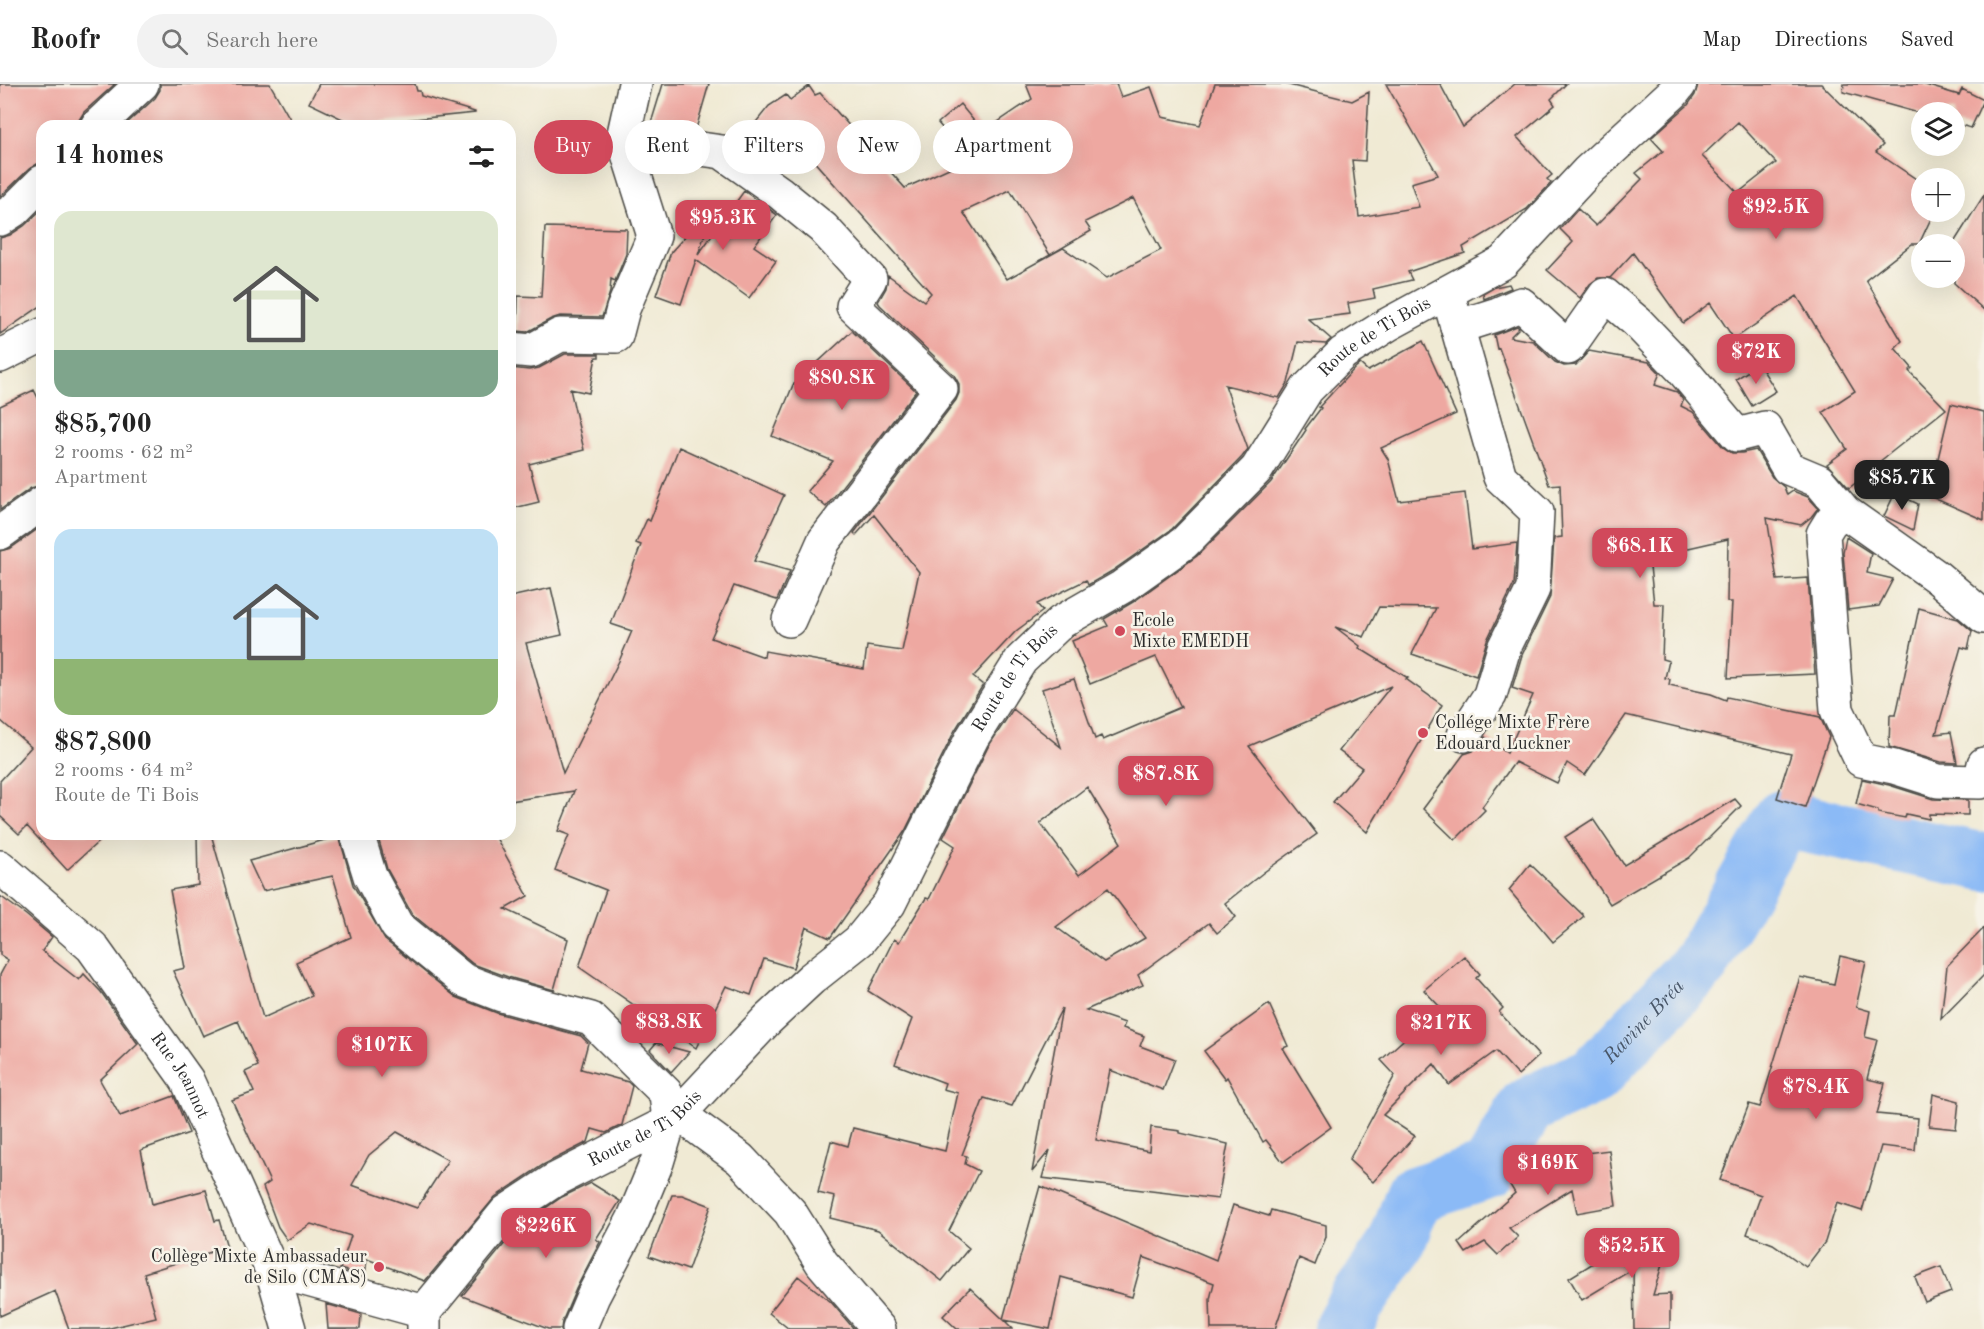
<!DOCTYPE html>
<meta charset="utf-8">
<style>
body{margin:0;font-family:"Old Standard TT",serif;background:#f2f2f2;color:#222;height:100vh;display:flex;flex-direction:column;font-size:22px;white-space:nowrap}
*{box-sizing:border-box;margin:0}
p{font-size:20px;color:#767676}
.icon{flex:none;width:33px;height:33px;fill:none;stroke:currentColor;stroke-width:2;stroke-linecap:round;stroke-linejoin:round}
.map{position:relative;flex:1;overflow:hidden}
.sheet{position:absolute;left:36px;top:36px;width:480px;height:720px;display:flex;flex-direction:column;background:#fff;border-radius:18px;box-shadow:0 6px 24px #0002}
.sheet>*{flex:none}
.banner{position:absolute;left:534px;top:36px;width:570px;height:54px;display:flex;gap:12px}
.fabs{position:absolute;left:1911px;top:18px;display:grid;gap:12px}
.fabs a{display:grid;place-items:center;width:54px;height:54px;border-radius:50%;background:#fff;box-shadow:0 6px 24px #0002;font-size:30px}
.price{position:absolute;translate:-50% -51px;padding:0 14px;border-radius:12px;background:#d1495b;color:#fff;font-size:20px;line-height:39px;filter:drop-shadow(0 2px 3px #0008)}
.price::after{content:'';position:absolute;left:50%;top:36px;width:18px;height:14px;margin-left:-9px;background:inherit;clip-path:polygon(0 0,100% 0,50% 100%)}
.price.current{background:#222;color:#fff}
ul{padding:0;list-style:none}
li{display:grid;align-content:center;gap:12px;height:318px;padding:0 18px}
li span{display:grid;place-items:center;height:186px;border-radius:18px;color:#555}
li>.icon{margin-inline-start:auto}
span .icon{width:108px;height:108px;fill:#fffc;stroke-width:1}
li b{font-size:26px}
h2{display:flex;justify-content:space-between;align-items:center;height:72px;padding:0 18px;font-size:26px}
.tag{padding:0 21px;border-radius:27px;background:#fff;box-shadow:0 6px 24px #0002;font-size:21px;line-height:54px}
.tag.current{background:#d1495b;color:#fff}
header{display:flex;align-items:center;gap:36px;box-sizing:border-box;height:84px;padding:0 30px;background:#fff;border-bottom:2px solid #e0e0e0}
header strong{font-size:28px}
nav{display:flex;gap:33px;margin-inline-start:auto;font-size:21px}
.search{width:420px;height:54px;background:#f2f2f2;display:flex;align-items:center;gap:15px;box-sizing:border-box;padding:0 21px;border-radius:33px;color:#767676;font-size:22px}
.map>svg:first-child{display:block}
</style>
<header>
<strong>Roofr</strong>
<div class="search"><svg class="icon" aria-label="search" viewBox="0 0 24 24"><circle cx="10" cy="10" r="6"/><path d="M15 15l6 6"/></svg>Search here</div>
<nav><a>Map</a><a>Directions</a><a>Saved</a></nav>
</header>
<div class="map">
<svg width="1984" height="1245" viewBox="0 0 1984 1245">
<rect width="100%" height="100%" fill="#f7f3e8"/>
<filter id="ink" filterUnits="userSpaceOnUse"><feTurbulence type="fractalNoise" baseFrequency=".0167" numOctaves="2"/><feDisplacementMap in="SourceGraphic" scale="12" xChannelSelector="R" yChannelSelector="G"/><feConvolveMatrix kernelMatrix="1 2 1 2 8 2 1 2 1" color-interpolation-filters="sRGB"/></filter>
<filter id="wash" filterUnits="userSpaceOnUse"><feTurbulence type="fractalNoise" baseFrequency=".008" numOctaves="4" result="noise"/><feDisplacementMap in="SourceGraphic" scale="24" xChannelSelector="R" yChannelSelector="G"/><feGaussianBlur stdDeviation="1.35" result="paint"/><feColorMatrix in="noise" values="0 0 0 0 0 0 0 0 0 0 0 0 0 0 0 0 0 1.4 0 .05"/><feComposite in="paint" operator="in"/></filter>
<g filter="url(#wash)">
<rect width="100%" height="100%" fill="#f0ead4"/>
<g fill="none" stroke-linecap="round" stroke-linejoin="round">
<path stroke="#8bbaf6" stroke-width="58" id="s1" d="M1342 1245 1356 1219 1396 1161 1414 1111 1490 1086 1527 1022 1594 991 1701 879 1782 735 1984 778"/>
</g>
<g id="blocks">
<path fill="#eea8a1" fill-rule="evenodd" d="M0 0H115L84 28 79 36V42H42V80H37L29 85 0 113Z
M160 0H270L294 42H124L155 14 160 6Z
M319 0H415L417 7H420L421 12 475 28V29L375 39 374 42H357L309 19Z
M663 0H709L696 45 651 39Z
M1026 0H1116L1121 13 1151 3 1162 33 1200 41 1215 0H1285L1352 17 1369 8 1365 77 1352 76 1359 133 1419 123 1411 99 1438 91 1386 0H1440L1463 43 1515 0H1566L1551 15 1555 21 1517 53 1552 91 1547 95 1551 99 1527 125 1463 163 1465 169 1408 188 1412 196 1373 205 1375 214 1348 219 1350 230 1308 235 1331 255 1326 260 1298 258 1288 299 1279 314 1225 301 1248 365 1242 373 1172 445 1112 487 1088 501 1086 496 1037 520 1043 527 1016 547 973 593 983 601 955 646 905 747 830 854 806 843 793 884 764 875 751 911 726 902 696 964 579 883 606 806 555 786 569 751 558 747 574 707 510 717V513L551 504 562 551 526 559 563 689 620 575 632 547 611 540 641 461 636 459 647 435 650 437 679 363 784 411 754 477 790 487 777 516 734 502 711 554 764 573 765 567 864 585 867 562 902 567 919 488 874 431 856 451 854 449 956 316 959 309V300L954 291 880 221 878 218 886 204 888 191 924 217 931 209 795 56 774 82 740 58 769 22 786 11 790 16 809 2 815 11 820 9 905 104 969 75 938 39 960 20 983 48 1032 15ZM1010 106 1050 171 1091 147 1085 138 1133 114 1161 166 1107 194 1063 164 1007 195 963 128Z
M1698 0H1821L1883 61 1876 68 1922 99V128H1934L1919 160H1912L1866 196 1902 257 1895 264 1912 284 1909 287 1946 325 1860 393 1862 394 1849 404 1827 380 1847 365 1823 328 1855 307 1797 212 1734 255 1710 219 1683 239 1633 169 1610 194H1598L1590 200 1580 214 1547 186 1573 158 1560 145 1578 125 1596 142 1642 95 1636 89 1663 67 1651 54 1688 21 1695 11ZM1738 38 1776 79 1738 109 1702 72Z
M1844 0H1922L1959 11 1962 5 1984 16 1971 44 1954 39V28H1922V30L1843 8Z
M744 107 777 131 754 162 776 177 749 214 696 176 681 220 656 211 671 168 715 119 698 171Z
M1984 111V226L1954 199V160H1953Z
M42 125V221L0 250V154L10 151 24 142Z
M545 143 627 145 626 170 615 197 611 195 610 208 602 233 560 232 551 235 527 248 517 247 518 212 541 213Z
M1509 200 1511 204 1484 215 1483 210 1495 203Z
M1517 242 1519 244 1510 253 1533 257 1555 278 1564 282 1576 281 1589 267 1649 278 1660 289 1655 301 1677 308 1683 316 1681 322 1693 328 1723 363 1732 369H1742L1756 366 1772 393 1784 403 1787 411 1793 407 1808 413 1818 424 1811 433 1801 441 1767 434 1777 496 1808 494 1815 590 1728 594 1732 518H1727L1728 455 1649 473 1654 520H1664L1662 575 1669 577 1665 594 1670 595 1669 601 1711 610 1726 616 1727 613 1820 633 1829 653 1805 723 1777 714 1791 670 1626 631 1585 691 1567 679 1557 699 1515 678 1482 723 1485 726 1455 756 1423 725 1464 670 1473 667 1485 653 1507 669 1533 611 1512 604 1522 571 1550 513 1554 454 1562 453 1560 400 1549 401 1499 264 1497 265 1494 251Z
M852 247 916 307 826 423 807 407 833 377 772 352 793 301Z
M1423 257 1456 330 1381 364 1388 375 1399 417 1465 409 1472 465 1517 459 1514 500 1487 556 1476 592 1412 570 1436 524 1379 523 1364 553 1335 543 1360 562 1359 564 1408 594 1406 595 1442 621 1367 748 1333 718 1362 684 1339 667 1391 602 1249 662 1317 750 1264 788 1225 819 1236 833 1217 849 1209 839 1138 891 1143 901 1086 926 1125 939 1123 944 1144 952 1140 962 1175 975 1163 1006 1110 986 1096 1056 1149 1067 1151 1043 1180 1047V1049L1228 1060 1218 1115 1042 1094 1050 1066 1032 1088 1062 924 1012 1022 984 1014 962 1071 967 1072 965 1080 979 1087 949 1147 969 1164 942 1197 878 1146 830 1134 835 1113 818 1109 831 1057 848 1062 853 1044 945 1067 958 1009 943 1005 945 999 895 980 912 935 868 907 894 855 899 858 926 814 929 815 955 762 943 754 988 663 1013 625 1061 663 1042 605 1074 595 1095 655 1101 652 1103 656 1181 623 1156 573 1090 600 1072 557 1108 542 1104 535 1133 518 1197 472 1271 398 1306 346 1305 345 1321 324 1319 323 1355 284 1360 280 1368 287ZM1087 703 1121 759 1079 791 1040 739ZM1108 804 1145 854 1104 878 1056 843Z
M565 270H599V273H596L589 309 570 305 584 366 529 380 539 418 510 425V284L529 286 539 284Z
M1759 280 1776 307 1752 322 1736 295Z
M34 306 42 322V401L31 404 0 426V322Z
M1951 320 1984 328V436L1929 412Z
M1895 409 1918 420 1913 446 1884 432Z
M42 442V750H107L67 786 27 742 19 750 0 732V697L31 663 0 636V467L11 464Z
M1846 453 1871 469 1867 489 1893 495 1879 522 1848 526 1843 469Z
M1919 524 1958 535 1972 547 1968 565 1961 563 1936 650 1951 648 1957 679 1941 678 1889 663 1890 631H1896Z
M1862 695 1889 701 1933 715 1968 716V731L1929 730V735L1906 730 1905 734 1878 729V726L1856 720Z
M1735 715 1741 722 1689 774 1610 820 1565 753 1593 735 1624 781Z
M197 750H211L263 934 312 912 296 878 351 853 333 792 263 807 249 777 339 752 353 801 385 856 456 913 497 929 581 952 588 959 581 985 628 998 632 1002 622 1041 606 1049 592 1045 588 1058 543 1081 495 1113 425 1197 367 1175 365 1192 340 1185 351 1152 311 1140 287 1156 278 1143 263 1103 270 1098 232 1016 254 1008 245 988 258 982 238 937 203 952 173 887 185 884 170 806 198 801ZM397 1048 448 1076 417 1124 352 1101 369 1071Z
M377 750H494L528 812 505 825 568 855 554 906 508 893 473 880 412 830 387 785Z
M1530 780 1584 832 1553 858 1509 806Z
M0 812 26 831 52 853 42 867 79 896 84 890 101 908 138 960 100 996 120 1032 174 1012 189 1049 141 1066 152 1120 206 1106 215 1137 219 1136 227 1163 144 1189 156 1233 106 1245H69L55 1207 0 1232V891L8 876 0 871Z
M1984 844V891L1941 935 1947 882Z
M1464 872 1480 890 1476 894 1503 924 1499 928 1539 972 1518 991 1496 967 1449 1001 1434 980 1383 1031 1415 1052 1373 1098 1349 1076 1395 991 1381 976 1440 923 1424 906Z
M1840 872 1866 878 1856 923 1870 927 1865 953 1877 956 1867 995 1885 999 1877 1030 1918 1034 1915 1066 1881 1062 1862 1127 1837 1119 1825 1158 1806 1183 1773 1160 1747 1150 1761 1111 1720 1096 1749 1020 1760 1023 1800 893 1834 900Z
M1269 920 1288 962 1283 964 1331 1043 1283 1078 1266 1056 1263 1058 1227 993 1225 995 1204 967Z
M656 959 689 968 671 988 650 966Z
M1933 1010 1959 1017 1956 1045 1929 1042Z
M1609 1066 1616 1122 1577 1129 1572 1105 1509 1144 1518 1153 1498 1171 1485 1158 1466 1169 1459 1159 1515 1109 1510 1101 1555 1073Z
M591 1099 620 1117 596 1155 600 1158 576 1205 562 1238 561 1245H548L462 1212 519 1142 562 1113Z
M1040 1102 1216 1176 1233 1121 1269 1132 1271 1126 1326 1141V1153L1315 1181 1299 1174 1275 1245H1211L1210 1215 1214 1199 1143 1173 1132 1213 1061 1193 1050 1245 1004 1236 1013 1245H957L943 1232 970 1204 1003 1235Z
M672 1111H682L711 1122 688 1186 649 1172Z
M1642 1149 1669 1157 1653 1211 1670 1210V1245H1634L1633 1185 1582 1216 1569 1194Z
M1941 1183 1951 1208 1925 1218 1915 1193Z
M798 1192 831 1218 854 1245H789L769 1229Z
M326 1220 361 1230 360 1245H328Z"/>
</g>
</g>
<g filter="url(#ink)">
<use href="#blocks" fill-opacity="0" stroke="#494844" stroke-width="1.5"/>
<g fill="none" stroke-linecap="round" stroke-linejoin="round">
<g stroke="#494844" stroke-width="36">
<g id="minor">
<path d="M97 42 142 0"/>
<path d="M623 54 722 68 780 109 823 144 870 195 853 222 941 305 824 457 789 536"/>
<path d="M0 135 14 126 42 98"/>
<path d="M1451 221 1500 393 1537 428 1533 505 1504 564 1490 611 1464 651"/>
<path d="M1457 243 1498 230 1521 220 1568 264 1605 211 1637 238 1680 283 1737 351 1765 344 1788 384 1819 397 1845 428 1937 493 1984 533"/>
<path d="M510 265 531 267 560 251 616 252 623 225 654 152 623 54 635 0"/>
<path d="M0 272 42 251"/>
<path d="M1845 428 1831 437 1823 450 1837 626 1861 676 1894 683 1938 697 1980 698 1984 680"/>
<path d="M0 449 42 419"/>
<path d="M357 750 370 792 397 842 463 896 502 911 591 935 666 1009 669 1038 657 1078 633 1136 593 1212 579 1245"/>
<path id="s2" d="M0 783 92 863 187 996 272 1186 289 1245"/>
<path d="M679 1030 740 1075 790 1128 822 1179 879 1245"/>
<path d="M272 1186 424 1228"/>
<path id="s3" d="M424 1245V1228L506 1128 553 1097 669 1038 679 1030 767 936 811 895 859 857 889 820 972 654 1021 576 1061 538 1122 503 1184 459 1257 385 1307 305 1343 269 1387 241 1503 178 1587 88 1673 9 1680 0"/>
</g>
</g>
<use href="#minor" stroke="#fff" stroke-width="33"/>
</g>
</g>
<g fill="#d1495b" stroke="#f7f3e8" stroke-width="2">
<circle cx="1120" cy="547" r="6"/>
<circle cx="1423" cy="649" r="6"/>
<circle cx="379" cy="1183" r="6"/>
</g>
<g text-anchor="middle" dominant-baseline="central" stroke-width="5" stroke-linejoin="round" paint-order="stroke">
<g font-size="18" fill="#2b2b2b" stroke="#f7f3e8">
<text stroke="none"><textPath href="#s3" startOffset="1407">Route de Ti Bois</textPath></text>
<text stroke="none"><textPath href="#s3" startOffset="903">Route de Ti Bois</textPath></text>
<text stroke="none"><textPath href="#s2" startOffset="278">Rue Jeannot</textPath></text>
<text stroke="none"><textPath href="#s3" startOffset="309">Route de Ti Bois</textPath></text>
</g>
<g font-size="18" fill="#2b2b2b" stroke="#f7f3e8" text-anchor="start">
<text x="1132" y="537">Ecole<tspan x="1132" dy="21">Mixte EMEDH</tspan></text>
<text x="1435" y="639">Collége Mixte Frère<tspan x="1435" dy="21">Edouard Luckner</tspan></text>
<text x="367" y="1173" text-anchor="end">Collège Mixte Ambassadeur<tspan x="367" dy="21">de Silo (CMAS)</tspan></text>
</g>
<g font-size="20" font-style="italic" fill="#485668" stroke="#f7f3e8">
<text stroke="none"><textPath href="#s1" startOffset="454">Ravine Bréa</textPath></text>
</g>
</g>
</svg>
<div class="fabs">
<a><svg class="icon" aria-label="layers" viewBox="0 0 24 24"><path d="M12 4l9 5-9 5-9-5zM3 14l9 5 9-5"/></svg></a>
<a>+</a>
<a>−</a>
</div>
<b class="price" style="left:1776px;top:156px">$92.5K</b>
<b class="price" style="left:723px;top:167px">$95.3K</b>
<b class="price" style="left:1756px;top:301px">$72K</b>
<b class="price" style="left:842px;top:327px">$80.8K</b>
<b class="price current" style="left:1902px;top:427px">$85.7K</b>
<b class="price" style="left:1640px;top:495px">$68.1K</b>
<b class="price" style="left:1166px;top:723px">$87.8K</b>
<b class="price" style="left:669px;top:971px">$83.8K</b>
<b class="price" style="left:1441px;top:972px">$217K</b>
<b class="price" style="left:382px;top:994px">$107K</b>
<b class="price" style="left:1816px;top:1036px">$78.4K</b>
<b class="price" style="left:1548px;top:1112px">$169K</b>
<b class="price" style="left:546px;top:1175px">$226K</b>
<b class="price" style="left:1632px;top:1195px">$52.5K</b>
<div class="banner">
<a class="tag current">Buy</a>
<a class="tag">Rent</a>
<a class="tag">Filters</a>
<a class="tag">New</a>
<a class="tag">Apartment</a>
</div>
<section class="sheet">
<h2>14 homes<svg class="icon" aria-label="filters" viewBox="0 0 24 24"><path d="M4 7h16M4 17h16"/><circle cx="9" cy="7" r="2"/><circle cx="15" cy="17" r="2"/></svg></h2>
<ul>
<li><span style="background:linear-gradient(#dfe7d0 75%,#7fa58c 0)"><svg class="icon" aria-label="home" viewBox="0 0 24 24"><path d="M3 11l9-7 9 7M6 9v11h12V9"/></svg></span><div><b>$85,700</b><p>2 rooms · 62 m²</p><p>Apartment</p></div></li>
<li><span style="background:linear-gradient(#bfe0f5 70%,#8fb573 0)"><svg class="icon" aria-label="home" viewBox="0 0 24 24"><path d="M3 11l9-7 9 7M6 9v11h12V9"/></svg></span><div><b>$87,800</b><p>2 rooms · 64 m²</p><p>Route de Ti Bois</p></div></li>
</ul>
</section>
</div>
